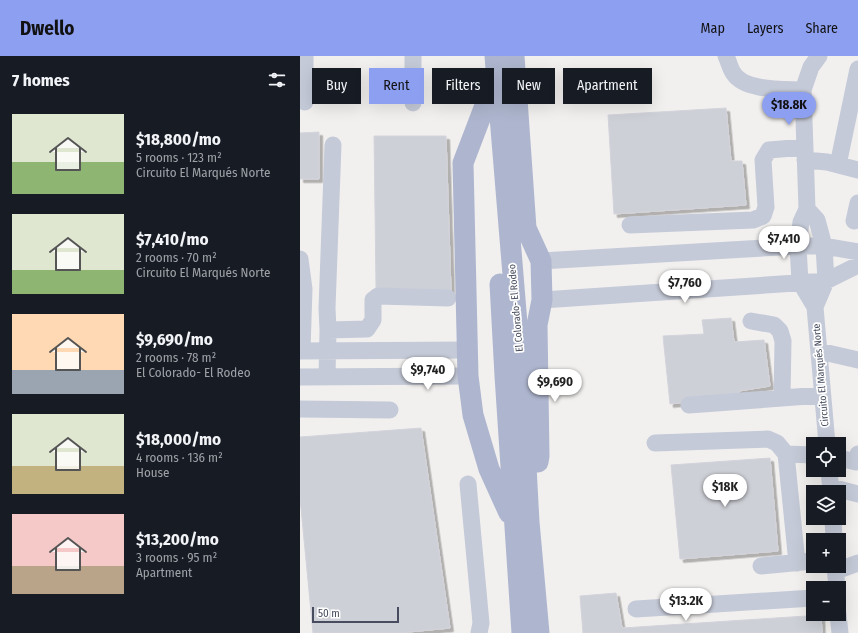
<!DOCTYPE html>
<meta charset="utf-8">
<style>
body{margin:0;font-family:"Fira Sans Condensed",sans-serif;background:#20242c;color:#f1f3f6;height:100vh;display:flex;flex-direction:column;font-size:15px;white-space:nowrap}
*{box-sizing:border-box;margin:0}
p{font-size:13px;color:#9ea1a6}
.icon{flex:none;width:22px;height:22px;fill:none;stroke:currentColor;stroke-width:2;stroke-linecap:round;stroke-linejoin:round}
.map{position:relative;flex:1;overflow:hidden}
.sheet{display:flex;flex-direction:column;background:#171b24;width:300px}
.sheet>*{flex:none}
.guide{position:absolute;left:12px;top:12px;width:380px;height:36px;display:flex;gap:8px}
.buttons{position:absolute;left:506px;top:381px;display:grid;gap:8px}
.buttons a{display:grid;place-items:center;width:40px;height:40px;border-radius:0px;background:#171b24;box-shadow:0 4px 16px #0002;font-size:20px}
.scale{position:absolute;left:12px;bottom:10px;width:87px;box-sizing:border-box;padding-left:4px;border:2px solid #474d5e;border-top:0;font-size:11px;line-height:14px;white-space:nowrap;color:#474d5e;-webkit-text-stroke:3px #fff;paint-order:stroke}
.price{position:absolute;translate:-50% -34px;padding:0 9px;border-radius:14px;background:#fff;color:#222;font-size:13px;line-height:26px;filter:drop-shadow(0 1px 2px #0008)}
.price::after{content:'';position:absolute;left:50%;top:24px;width:12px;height:9px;margin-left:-6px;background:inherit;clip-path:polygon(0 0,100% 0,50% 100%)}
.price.on{background:#8d9ff0;color:#111}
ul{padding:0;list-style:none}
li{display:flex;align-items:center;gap:12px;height:100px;padding:0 12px}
li span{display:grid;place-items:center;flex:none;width:112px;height:80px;border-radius:0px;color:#555}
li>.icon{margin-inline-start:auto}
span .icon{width:48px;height:48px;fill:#fffc;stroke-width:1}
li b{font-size:17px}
h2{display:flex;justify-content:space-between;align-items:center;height:48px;padding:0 12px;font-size:17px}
.pill{padding:0 14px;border-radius:0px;background:#171b24;box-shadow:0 4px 16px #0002;font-size:14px;line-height:36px}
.pill.on{background:#8d9ff0;color:#111}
header{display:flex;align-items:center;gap:24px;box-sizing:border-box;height:56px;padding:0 20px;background:#8d9ff0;color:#111}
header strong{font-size:19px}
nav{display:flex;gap:22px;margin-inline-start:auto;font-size:14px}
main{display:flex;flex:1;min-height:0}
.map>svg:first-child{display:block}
</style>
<header>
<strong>Dwello</strong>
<nav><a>Map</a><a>Layers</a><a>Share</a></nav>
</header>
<main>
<section class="sheet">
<h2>7 homes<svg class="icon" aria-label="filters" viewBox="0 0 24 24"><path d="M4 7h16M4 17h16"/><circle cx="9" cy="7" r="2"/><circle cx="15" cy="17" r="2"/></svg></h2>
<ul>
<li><span style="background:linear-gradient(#dfe7d0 60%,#8fb573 0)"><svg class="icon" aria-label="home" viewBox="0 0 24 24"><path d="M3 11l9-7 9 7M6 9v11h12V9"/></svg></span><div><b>$18,800/mo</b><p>5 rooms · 123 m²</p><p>Circuito El Marqués Norte</p></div></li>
<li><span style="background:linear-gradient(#dfe7d0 70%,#8fb573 0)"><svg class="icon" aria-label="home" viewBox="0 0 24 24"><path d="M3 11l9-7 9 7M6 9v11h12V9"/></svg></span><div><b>$7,410/mo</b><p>2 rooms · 70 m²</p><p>Circuito El Marqués Norte</p></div></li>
<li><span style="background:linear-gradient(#ffd9b3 70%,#9aa5b1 0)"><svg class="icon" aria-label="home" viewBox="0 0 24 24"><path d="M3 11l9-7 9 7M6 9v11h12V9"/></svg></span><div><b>$9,690/mo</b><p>2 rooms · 78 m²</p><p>El Colorado- El Rodeo</p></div></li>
<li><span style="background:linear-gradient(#dfe7d0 65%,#c2b280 0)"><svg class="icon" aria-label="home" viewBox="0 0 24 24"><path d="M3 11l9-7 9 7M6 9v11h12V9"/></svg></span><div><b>$18,000/mo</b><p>4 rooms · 136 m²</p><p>House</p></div></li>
<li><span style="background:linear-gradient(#f6c9c9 65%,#b9a48a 0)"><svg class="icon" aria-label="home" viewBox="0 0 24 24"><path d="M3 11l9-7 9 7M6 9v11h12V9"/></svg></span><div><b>$13,200/mo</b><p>3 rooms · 95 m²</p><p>Apartment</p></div></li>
</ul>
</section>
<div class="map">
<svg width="558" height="577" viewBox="0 0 558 577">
<defs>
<filter id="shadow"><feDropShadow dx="3.5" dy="3.5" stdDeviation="0" flood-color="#0004"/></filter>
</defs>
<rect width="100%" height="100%" fill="#f2f0ef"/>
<path fill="#ced0d7" stroke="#d3d3db" filter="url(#shadow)" d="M426 52 431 105H442L446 149 314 158 308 59Z
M19 76V123H0V77Z
M74 80H146L151 235 76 232Z
M431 262 434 286 464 284 470 330 439 335 440 339 370 348 363 280 404 278 402 264Z
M121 372 150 572 98 577H13L0 442V381Z
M470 402 478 495 380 503 371 409Z
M316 537 322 572 521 559 522 577H283L280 540Z"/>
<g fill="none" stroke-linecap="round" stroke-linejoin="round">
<path stroke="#c5cad8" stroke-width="17" d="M5 0V46
M113 0V47
M426 0C429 6 430 13 434 18 445 35 484 33 503 34
M519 0 511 11 503 34 507 153 501 166 498 190 500 226 515 251 527 388
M505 104 527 106 558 114
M538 109 558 13
M507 153 517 164 524 190 526 225 515 251
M554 165 558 147
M330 169 453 164 463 160 466 151 463 104 469 94 505 91
M0 203 4 233 2 295
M241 205 498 190H524L558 196
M242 244 526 225 558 209
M451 265 474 269 480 275 483 285 482 342
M28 274 67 273 73 264V244L78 240 148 242
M0 295 168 294
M519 295 558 304
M0 321 168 320
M27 321 28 274 27 252 33 89
M389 349 522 339
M0 353 90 354
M355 387 468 383 477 387 486 398 497 507
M486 398 513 399
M539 402 556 406 558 398
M529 414 531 436
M168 428 181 567 179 577
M531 431 558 438
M533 462 534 484
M461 510 513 505
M535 510 537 532
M536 515 558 507
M336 553 513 542
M538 558 540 577"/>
<path stroke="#aeb6cf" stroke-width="21" d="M195 0 221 316 229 466 239 577
M214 0 226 172 241 205 242 244 237 269 239 400 238 406
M189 39 163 107 168 320 173 359 189 413 209 457
M200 228 205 320 222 577"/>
</g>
<g text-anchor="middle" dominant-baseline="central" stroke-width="3.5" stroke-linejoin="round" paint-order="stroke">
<g font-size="10" fill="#474d5e" stroke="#fff">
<text transform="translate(216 252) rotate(-95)">El Colorado- El Rodeo</text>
<text transform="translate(521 319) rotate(-95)">Circuito El Marqués Norte</text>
</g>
</g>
</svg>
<div class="buttons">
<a><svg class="icon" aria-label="locate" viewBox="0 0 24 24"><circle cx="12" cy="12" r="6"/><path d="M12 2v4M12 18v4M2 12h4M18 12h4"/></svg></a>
<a><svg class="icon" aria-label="layers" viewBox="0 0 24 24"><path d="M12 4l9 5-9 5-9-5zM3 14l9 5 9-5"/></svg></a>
<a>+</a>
<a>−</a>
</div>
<div class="scale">50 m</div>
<b class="price on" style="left:489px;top:70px">$18.8K</b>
<b class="price" style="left:484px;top:204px">$7,410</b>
<b class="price" style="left:385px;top:248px">$7,760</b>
<b class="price" style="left:128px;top:335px">$9,740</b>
<b class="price" style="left:255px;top:347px">$9,690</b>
<b class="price" style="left:425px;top:452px">$18K</b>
<b class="price" style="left:386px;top:566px">$13.2K</b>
<div class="guide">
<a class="pill">Buy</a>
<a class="pill on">Rent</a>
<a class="pill">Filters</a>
<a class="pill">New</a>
<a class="pill">Apartment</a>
</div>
</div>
</main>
